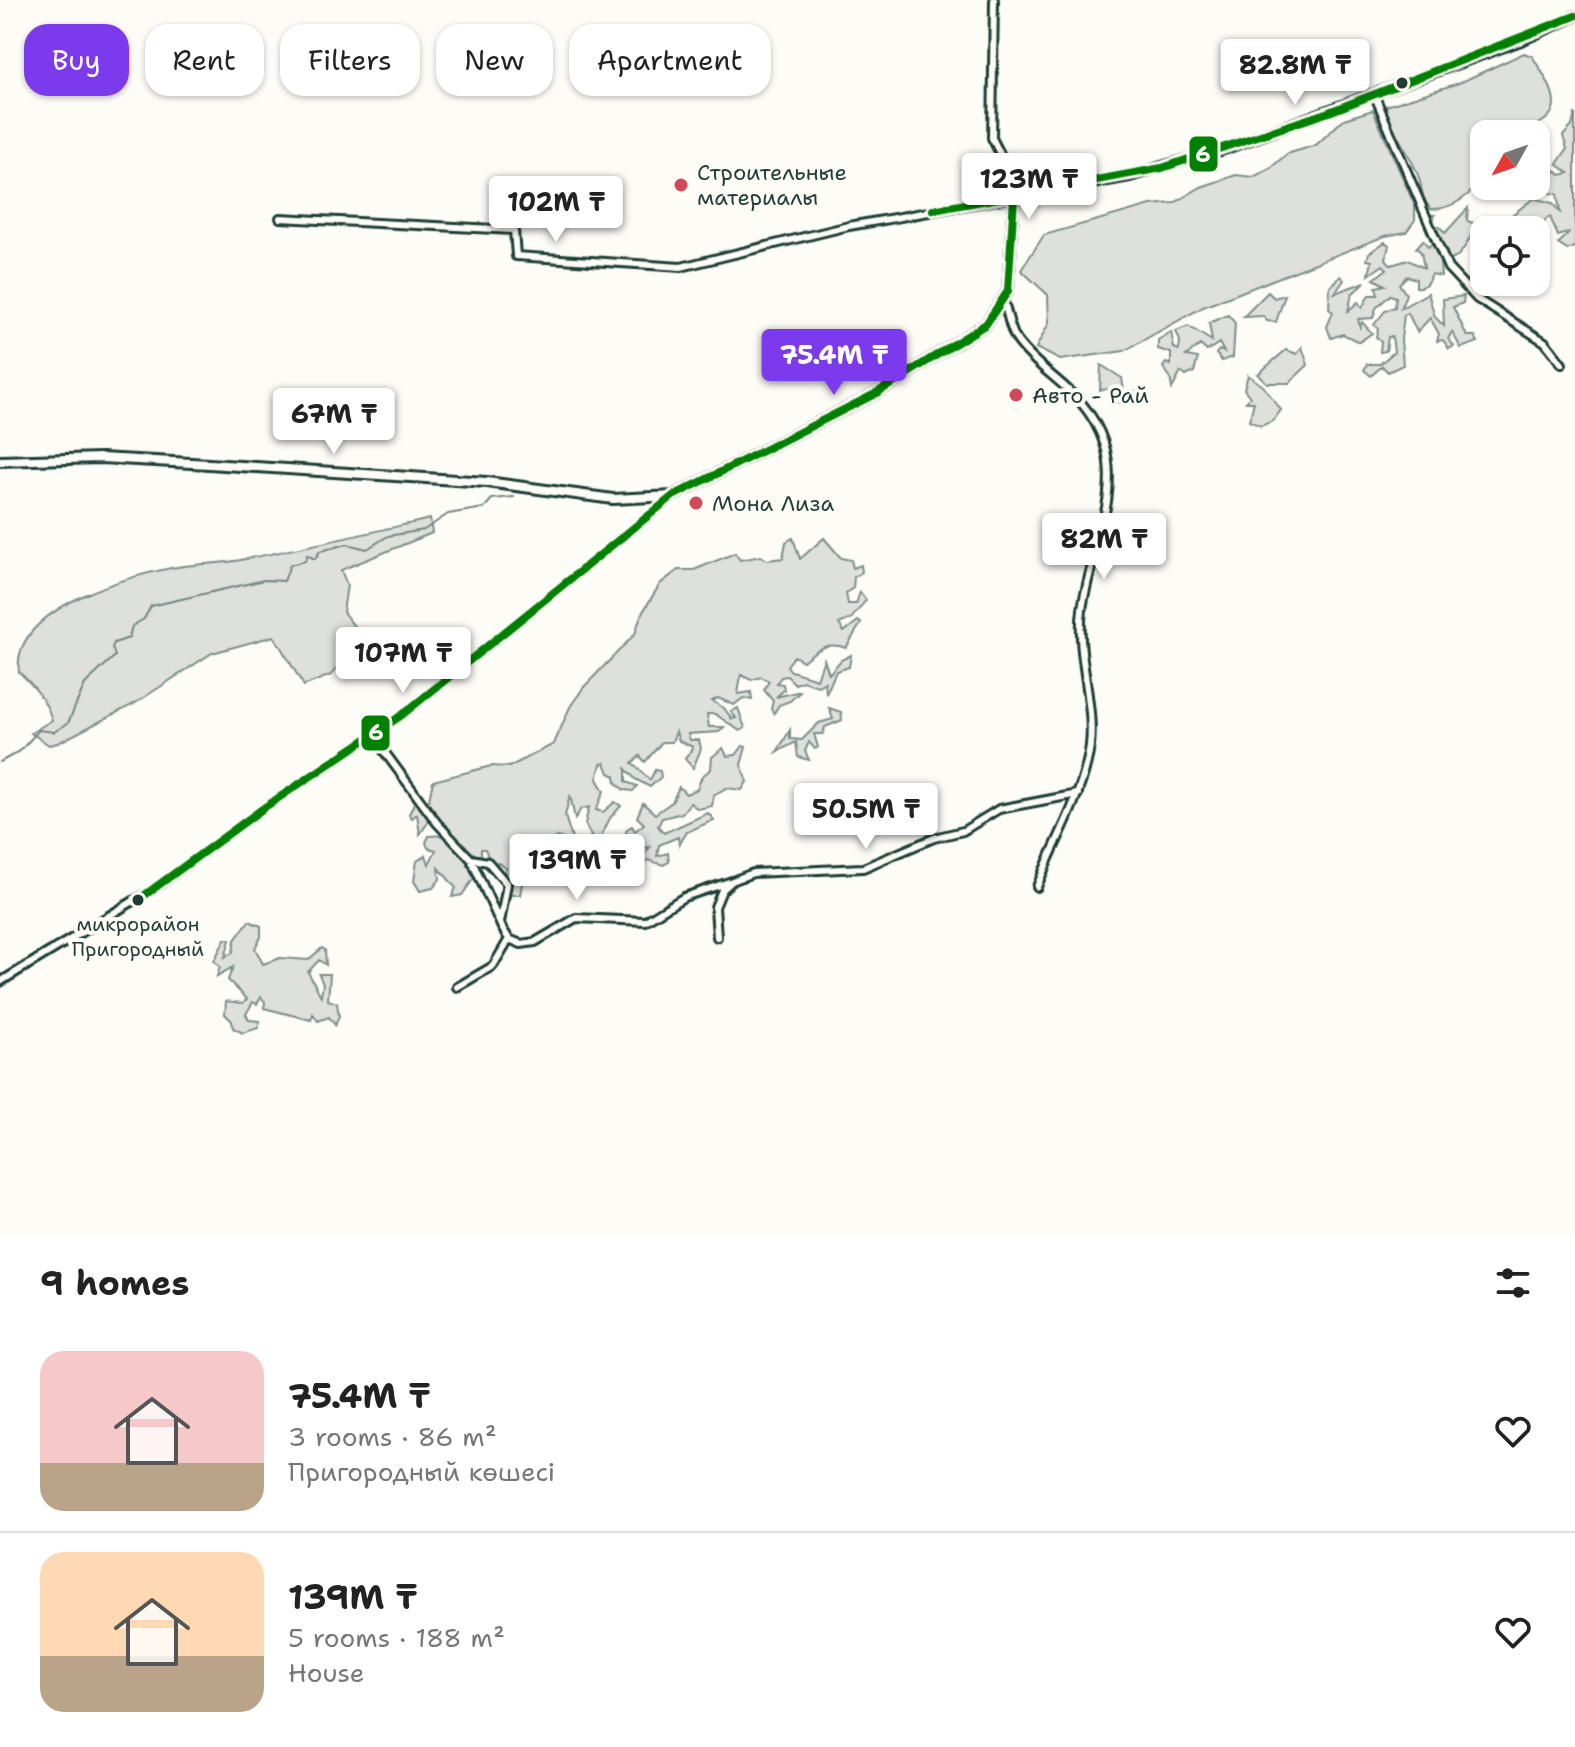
<!DOCTYPE html>
<meta charset="utf-8">
<style>
body{margin:0;font-family:"Shantell Sans",sans-serif;background:#f6f6f6;color:#222;height:100vh;display:flex;flex-direction:column;font-size:30px;white-space:nowrap}
*{box-sizing:border-box;margin:0}
p{font-size:26px;color:#767676}
.icon{flex:none;width:44px;height:44px;fill:none;stroke:currentColor;stroke-width:2;stroke-linecap:round;stroke-linejoin:round}
.map{position:relative;height:1235px;overflow:hidden}
.sheet{display:flex;flex-direction:column;background:#fff;flex:1}
.sheet>*{flex:none}
.guide{position:absolute;left:24px;top:24px;width:800px;height:72px;display:flex;gap:16px}
.needle{width:52px;rotate:230deg}
.buttons{position:absolute;left:1470px;top:120px;display:grid;gap:16px}
.buttons a{display:grid;place-items:center;width:80px;height:80px;border-radius:16px;background:#fff;box-shadow:0 2px 6px #0004;font-size:40px}
.price{position:absolute;translate:-50% -68px;padding:0 18px;border-radius:8px;background:#fff;color:#222;font-size:26px;line-height:52px;filter:drop-shadow(0 2px 4px #0008)}
.price::after{content:'';position:absolute;left:50%;top:48px;width:24px;height:18px;margin-left:-12px;background:inherit;clip-path:polygon(0 0,100% 0,50% 100%)}
.price.selected{background:#7c3aed;color:#fff}
ul{padding:0;list-style:none}
li{display:flex;align-items:center;gap:24px;height:200px;padding:0 40px}
li+li{border-top:2px solid #e0e0e0}
li span{display:grid;place-items:center;flex:none;width:224px;height:160px;border-radius:24px;color:#555}
li>.icon{margin-inline-start:auto}
span .icon{width:96px;height:96px;fill:#fffc;stroke-width:1}
li b{font-size:34px}
h2{display:flex;justify-content:space-between;align-items:center;height:96px;padding:0 40px;font-size:34px}
.tag{padding:0 28px;border-radius:24px;background:#fff;box-shadow:0 2px 6px #0004;font-size:28px;line-height:72px}
.tag.selected{background:#7c3aed;color:#fff}
.map>svg:first-child{display:block}
</style>
<div class="map">
<svg width="1575" height="1235" viewBox="0 0 1575 1235">
<rect width="100%" height="100%" fill="#fdfcf7"/>
<filter id="ink" filterUnits="userSpaceOnUse"><feTurbulence type="fractalNoise" baseFrequency=".0125" numOctaves="2"/><feDisplacementMap in="SourceGraphic" scale="16" xChannelSelector="R" yChannelSelector="G"/><feConvolveMatrix kernelMatrix="1 2 1 2 8 2 1 2 1" color-interpolation-filters="sRGB"/></filter>
<g filter="url(#ink)">
<path fill="#dde0db" stroke="#7e8e88" stroke-width="2" d="M1524 53 1532 56C1540 69 1554 88 1554 103 1554 130 1503 134 1484 134 1484 145 1487 163 1483 174 1476 193 1452 210 1431 209 1420 197 1423 188 1418 175 1409 151 1391 132 1386 106L1459 83Z
M1373 110 1415 206V220L1406 232 1385 236 1203 307 1124 351 1060 360 1036 348 1049 323 1048 295 1021 270 1044 235 1151 205 1174 203 1201 187 1236 175 1253 177 1268 170 1287 154 1316 145 1344 119Z
M1575 113V247L1567 250 1558 244 1570 232 1558 236 1550 217 1546 219 1537 239V220L1519 219 1512 215 1534 198 1552 203 1560 212 1557 194 1543 192V184L1536 179V172L1549 164 1560 175 1569 173 1557 164 1567 149 1563 136 1572 126Z
M1468 208 1467 221 1489 228 1479 236H1471C1464 249 1457 263 1440 262L1441 276 1432 274C1428 280 1426 289 1416 287V279L1407 276 1399 284 1406 294 1401 308 1428 293 1435 317 1444 326 1443 299 1464 296 1463 303 1453 307 1467 336H1475L1478 342 1461 348 1452 332 1448 339 1454 346 1449 349 1443 340 1437 341 1439 334 1430 318 1417 332 1408 313 1404 315 1401 339 1403 365 1388 372 1382 366 1371 376 1364 370 1367 364H1380L1394 352 1392 336 1388 337 1386 351 1380 352 1381 342 1376 337 1378 329 1374 325 1385 311 1395 307 1396 297 1390 295 1376 308 1373 318 1358 319 1360 327 1362 322 1372 333 1359 342 1343 334 1331 338 1327 327 1333 312 1329 309 1330 287 1341 276 1344 280 1335 293 1365 282 1352 294 1348 311 1358 302 1362 308 1369 295H1378L1376 287 1385 285 1374 279 1387 269 1383 265 1369 275 1372 261 1367 260 1369 253 1385 242 1389 245 1386 259 1391 265 1408 260 1424 268 1421 252 1416 248 1423 240 1428 247 1439 238 1428 217 1430 215H1435L1432 224 1440 227 1445 233Z
M1268 292 1274 298 1285 295 1276 322 1267 321 1263 316 1243 317Z
M1228 315 1235 323 1233 357 1222 361 1216 354 1219 350 1224 352 1219 343 1207 351 1200 345 1186 356 1198 358 1194 372 1186 376 1181 372 1172 389 1170 377 1163 367 1166 363 1171 365V353L1158 349V340L1171 332 1174 348 1179 350 1180 341 1176 331 1188 326 1212 341 1209 323Z
M1302 347 1308 365 1289 383H1267L1258 374 1286 350 1297 354Z
M1101 365 1122 378 1124 391H1136L1137 395 1123 405 1113 400 1109 389 1100 390Z
M1248 375 1263 386 1281 410 1273 421 1261 426 1249 421 1254 402H1246L1250 397 1244 389Z
M430 519 432 533 341 570 347 585 343 612 364 639 331 675 304 686 274 636 212 653 134 704 58 743 49 745 31 733 52 720C46 700 34 686 19 672 11 607 134 573 184 566 205 563 225 564 245 559 307 547 368 533 430 519Z
M793 538 800 559 824 538 841 558 851 560 853 568 861 565 862 572 854 577 853 588 846 593 848 604H856L860 592 866 600 851 619 839 624 844 632 858 621 861 623 846 648C829 642 819 647 803 661L794 656 787 666 791 671 817 679 824 659 829 674 841 660 851 655 849 667 836 671 826 694 825 682 818 686 803 681 795 684 787 676 781 677 777 683 783 684 784 690 776 697 801 691 790 701 779 705 774 713 771 709 773 701 764 690 769 681 761 677 751 680 741 675 738 694 751 692 752 700 743 698 734 705 718 698 712 701 724 708 732 719 736 718 731 712 738 708 745 728 740 731 715 714H707L709 727H724L719 732 688 734 690 740H699L701 749 693 768 685 759 693 747 679 741 676 732 672 742H662L645 762 640 756 632 763 650 780 655 770 660 771 661 777 650 787 635 779 626 769V782L637 786 633 791 624 790 616 783 615 776 609 773 605 763 601 764 597 779 604 791 596 810 603 812 615 802 621 806 610 818 595 849 599 854 593 860 597 864 619 856 627 829 632 826 635 831 644 824 637 817 643 803 655 814 672 802 679 787 686 794 697 789 702 776 711 769 712 757 723 748 727 756 736 755 743 746 746 747 741 765 747 782 742 790 726 788 714 795 712 806 698 809 690 803 682 813 662 818 658 826 664 833 708 813 714 820 687 832 679 845 678 837 659 845 657 856 668 853 669 862 663 865 648 860 634 871V866L650 847 641 848V840H635L626 849 632 852 630 861 606 866 599 886 580 853 591 836 585 824 589 807 581 809 575 819 570 795 565 816 573 842 568 849 574 851 572 857 567 856 561 838 557 837 552 841 559 852 558 858 550 857 546 871 523 878 520 895H510L504 875 506 868 497 862 491 863 485 849H481V858L471 852 467 865 472 864 474 878 462 895 452 897 456 888 439 868 440 879 433 888 420 891 414 881 417 861 426 855 429 864 436 850 428 848 426 842 429 836 444 835 448 830 447 825 438 822 433 815 420 834 417 814 412 818 409 814 415 801 421 808 429 800 433 781 491 766 509 767 554 744 570 707 584 687 635 634 641 615 660 584 678 570H694L735 553 740 560 761 556 767 560 783 558 786 542Z
M829 708 841 712 842 720 825 727 823 734H814L818 747 815 749 809 742 805 751 809 760 798 757 796 742 777 752 790 730V739L802 740 819 723 833 719Z
M249 921 261 926V937L255 948 263 964 280 958 308 960 322 948 325 950 326 965 319 960 308 972 321 996 323 984 319 974H330L328 1000 337 1003 339 1017 335 1025 329 1017 318 1021 313 1014 311 1020 264 1008 265 1002 261 997 257 1004 253 1002 246 1014 249 1020 260 1021 258 1028 243 1033 233 1028 232 1021 225 1014 226 1001 243 1003 247 999 228 980 233 967 217 976 220 967 214 961 225 939 230 940 225 957 233 952 235 940Z"/>
<g fill="none" stroke-linecap="round" stroke-linejoin="round">
<path stroke="#75877f" stroke-width="2" d="M0 762 20 751 39 730 54 732 68 723 85 684 115 656 112 648 114 643 129 638 132 626 144 619 151 606 264 580 284 581 290 565 305 561 307 555 315 559 320 551 347 544 367 549 388 536 424 530 448 514 484 508 492 499 514 497"/>
<g stroke="#1f3d34" stroke-width="12">
<path id="minor" d="M1374 94 1448 268 1477 299 1545 342 1562 364
M280 218 514 230 516 256 681 267 849 226 1014 197V181L992 138 994 0
M1004 302C1008 314 1010 332 1018 342 1047 380 1086 390 1104 443 1121 497 1089 557 1082 610 1075 661 1100 712 1087 762 1077 806 1053 845 1037 887
M372 735 437 823 471 859 502 928 509 939 521 944 535 942 576 918 645 921 684 897 732 881
M471 859 488 862 507 884 500 923
M717 937 715 907 722 890 732 881 753 873 863 868 934 838 963 831 999 809 1078 794
M0 982 163 883 265 807 402 715 673 496
M457 987 493 966 509 939"/>
</g>
<g stroke="#1f3d34" stroke-width="14">
<path id="tertiary" d="M0 461 101 458 209 464 487 482 613 499 673 496 875 394 986 324 1008 291 1014 197 1130 176 1224 149 1521 40 1575 16"/>
</g>
<use href="#minor" stroke="#fdfcf7" stroke-width="6"/>
<use href="#tertiary" stroke="#fdfcf7" stroke-width="8"/>
<g stroke="#fdfcf7" stroke-width="14">
<path id="bus-1" d="M933 210 1162 168 1329 112 1575 16
M138 900 265 807 402 715 673 496 875 394 986 324 1008 291 1014 197"/>
</g>
<use href="#bus-1" stroke="#008000" stroke-width="8"/>
</g>
</g>
<g fill="#1f3d34" stroke="#fdfcf7" stroke-width="3">
<circle cx="1402" cy="83" r="7"/>
<circle cx="138" cy="900" r="7"/>
</g>
<g fill="#d1495b" stroke="#fdfcf7" stroke-width="3">
<circle cx="681" cy="185" r="8"/>
<circle cx="1016" cy="395" r="8"/>
<circle cx="696" cy="503" r="8"/>
</g>
<g text-anchor="middle" dominant-baseline="central" stroke-width="8" stroke-linejoin="round" paint-order="stroke">
<g font-size="20" fill="#1f3d34" stroke="#fdfcf7">
<text x="138" y="924">микрорайон<tspan x="138" dy="25">Пригородный</tspan></text>
</g>
<g font-size="22" fill="#1f3d34" stroke="#fdfcf7" text-anchor="start">
<text x="697" y="172">Строительные<tspan x="697" dy="25">материалы</tspan></text>
<text x="1032" y="395">Авто - Рай</text>
<text x="712" y="503">Мона Лиза</text>
</g>
</g>
<g stroke="#fdfcf7" stroke-width="3">
<rect x="1188" y="135" width="31" height="38" rx="8" fill="#008000"/>
<rect x="360" y="714" width="31" height="38" rx="8" fill="#008000"/>
</g>
<g font-size="22" text-anchor="middle" font-weight="bold" fill="#fff">
<text x="1203" y="162">6</text>
<text x="376" y="740">6</text>
</g>
</svg>
<div class="buttons">
<a><svg class="needle" viewBox="-14 -14 28 28"><path d="M0-13l5 13h-10z" fill="#e53935"/><path d="M0 13l5-13h-10z" fill="#767676"/></svg></a>
<a><svg class="icon" aria-label="locate" viewBox="0 0 24 24"><circle cx="12" cy="12" r="6"/><path d="M12 2v4M12 18v4M2 12h4M18 12h4"/></svg></a>
</div>
<b class="price" style="left:1295px;top:107px">82.8M ₸</b>
<b class="price" style="left:1029px;top:221px">123M ₸</b>
<b class="price" style="left:556px;top:244px">102M ₸</b>
<b class="price selected" style="left:834px;top:397px">75.4M ₸</b>
<b class="price" style="left:334px;top:456px">67M ₸</b>
<b class="price" style="left:1104px;top:581px">82M ₸</b>
<b class="price" style="left:403px;top:695px">107M ₸</b>
<b class="price" style="left:866px;top:851px">50.5M ₸</b>
<b class="price" style="left:577px;top:902px">139M ₸</b>
<div class="guide">
<a class="tag selected">Buy</a>
<a class="tag">Rent</a>
<a class="tag">Filters</a>
<a class="tag">New</a>
<a class="tag">Apartment</a>
</div>
</div>
<section class="sheet">
<h2>9 homes<svg class="icon" aria-label="filters" viewBox="0 0 24 24"><path d="M4 7h16M4 17h16"/><circle cx="9" cy="7" r="2"/><circle cx="15" cy="17" r="2"/></svg></h2>
<ul>
<li><span style="background:linear-gradient(#f6c9c9 70%,#b9a48a 0)"><svg class="icon" aria-label="home" viewBox="0 0 24 24"><path d="M3 11l9-7 9 7M6 9v11h12V9"/></svg></span><div><b>75.4M ₸</b><p>3 rooms · 86 m²</p><p>Пригородный көшесі</p></div><svg class="icon" aria-label="heart" viewBox="0 0 24 24"><path d="M12 20l-8-8c-3-5 5-10 8-4 3-6 11-1 8 4z"/></svg></li>
<li><span style="background:linear-gradient(#ffd9b3 65%,#b9a48a 0)"><svg class="icon" aria-label="home" viewBox="0 0 24 24"><path d="M3 11l9-7 9 7M6 9v11h12V9"/></svg></span><div><b>139M ₸</b><p>5 rooms · 188 m²</p><p>House</p></div><svg class="icon" aria-label="heart" viewBox="0 0 24 24"><path d="M12 20l-8-8c-3-5 5-10 8-4 3-6 11-1 8 4z"/></svg></li>
</ul>
</section>
